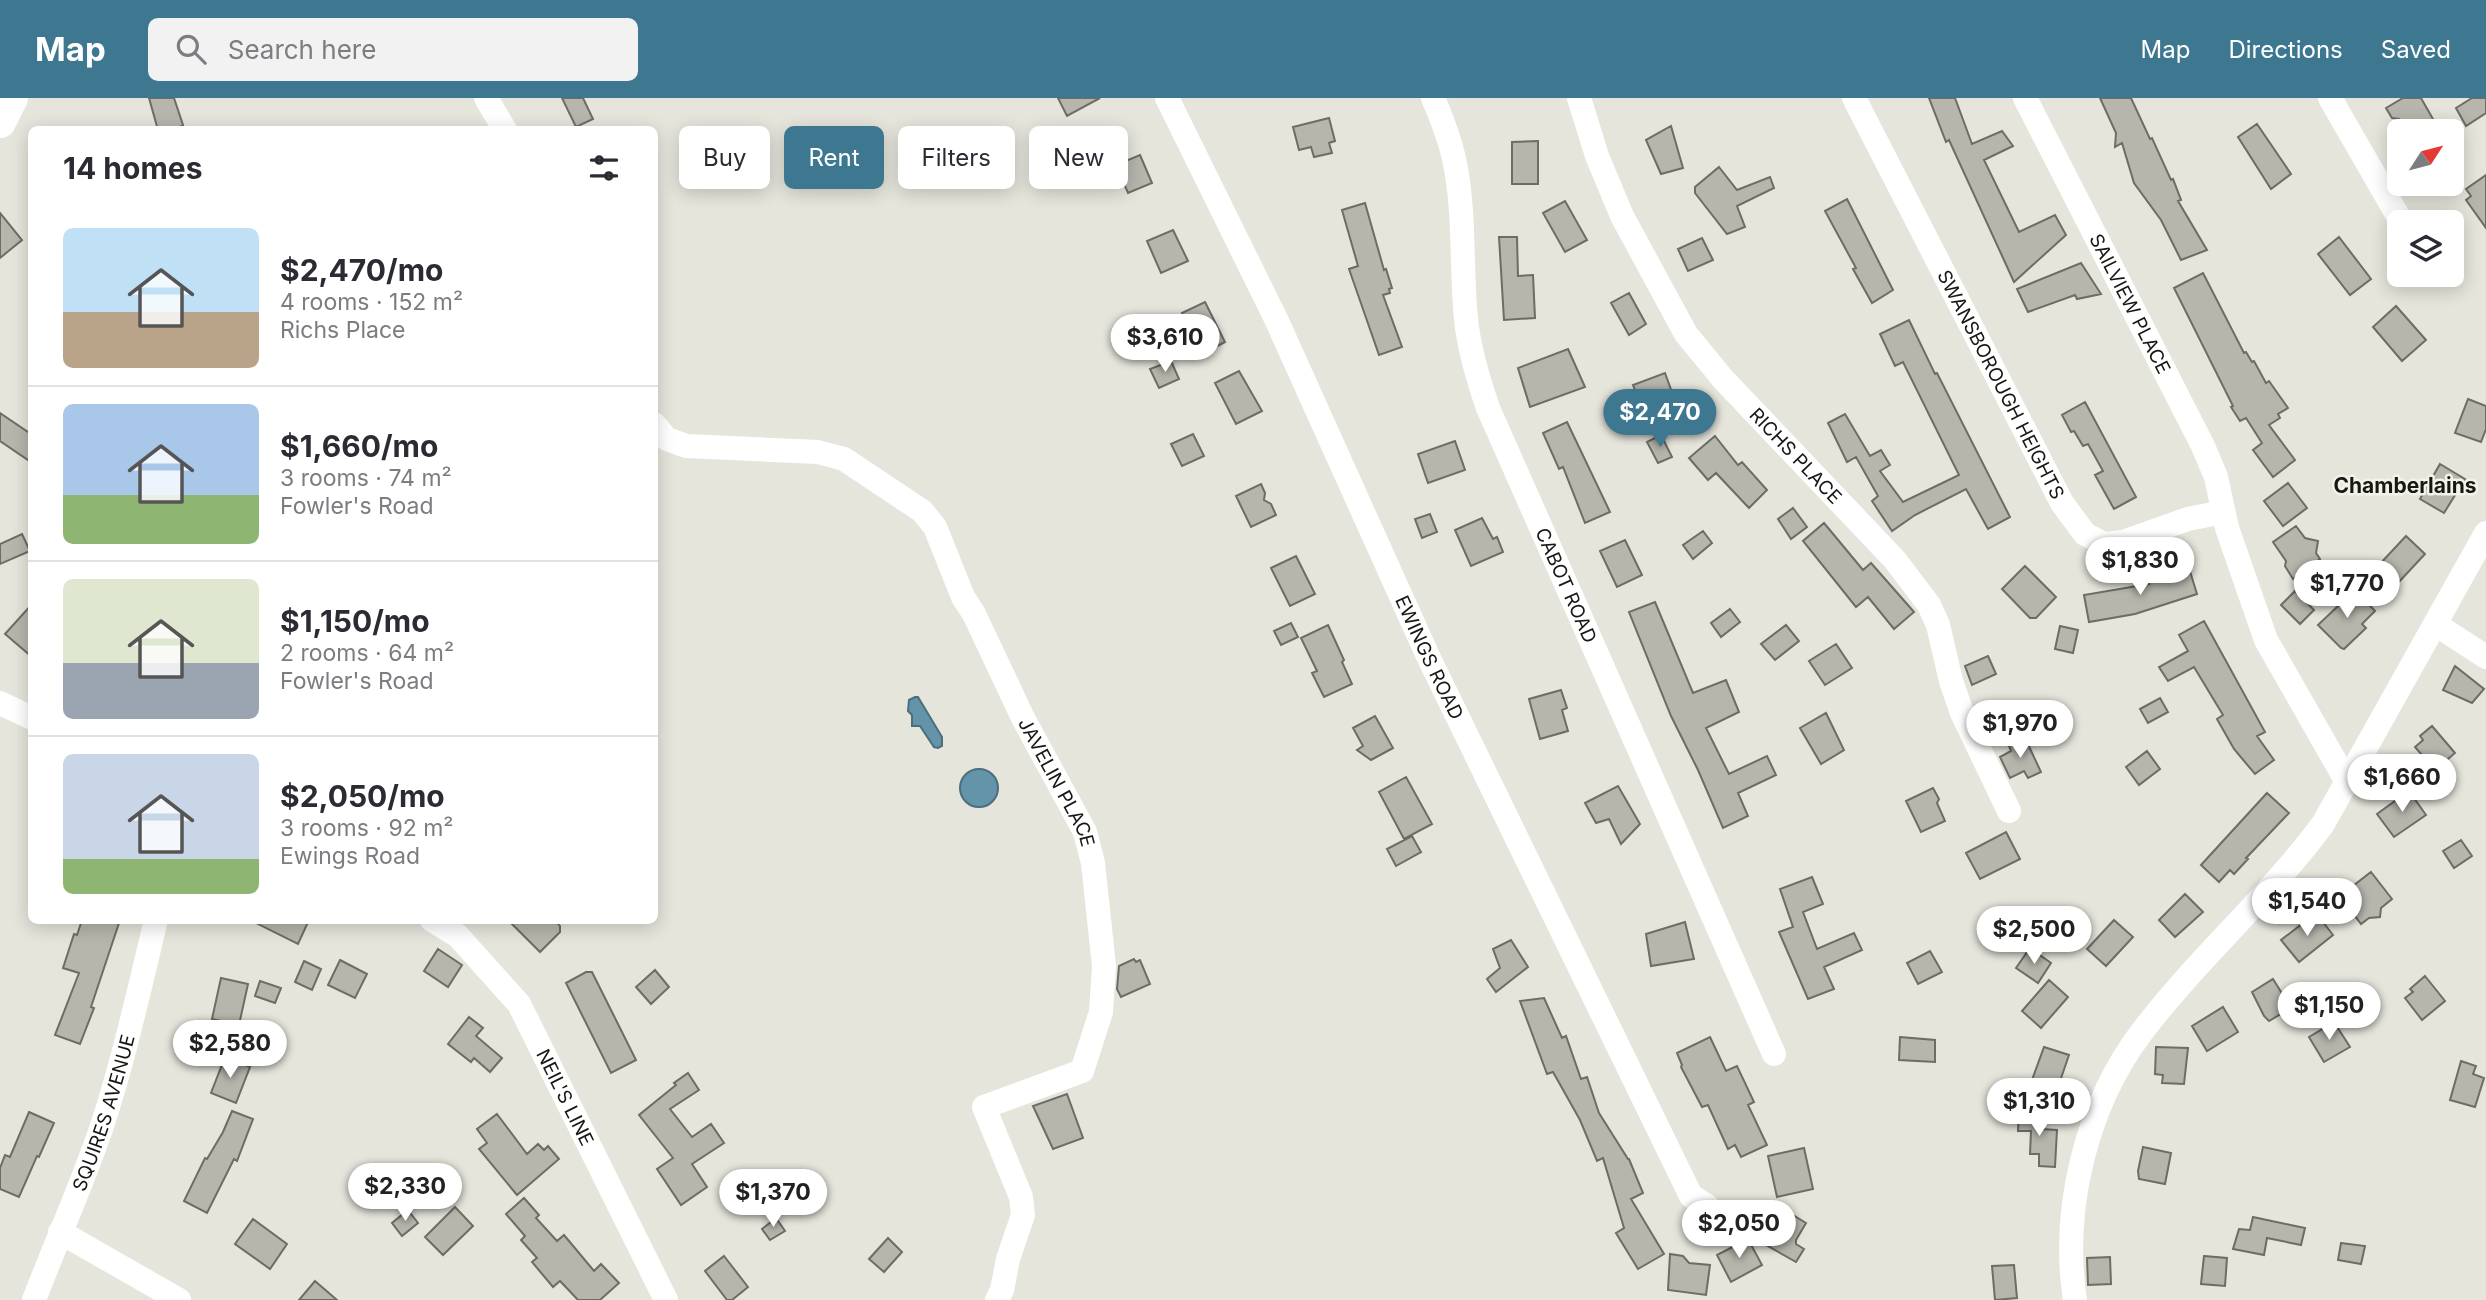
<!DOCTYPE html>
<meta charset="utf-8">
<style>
body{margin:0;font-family:Inter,sans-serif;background:#f2f2f3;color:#2b2b33;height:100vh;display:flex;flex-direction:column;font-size:26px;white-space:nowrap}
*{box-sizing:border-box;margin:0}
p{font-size:23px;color:#7c7c81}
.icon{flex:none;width:38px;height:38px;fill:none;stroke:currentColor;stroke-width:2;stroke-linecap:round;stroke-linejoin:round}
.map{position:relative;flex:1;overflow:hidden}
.panel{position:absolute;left:28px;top:28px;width:630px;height:798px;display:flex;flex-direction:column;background:#fff;border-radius:10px;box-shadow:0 4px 18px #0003}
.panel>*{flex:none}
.hud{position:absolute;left:679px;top:28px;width:665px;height:63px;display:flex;gap:14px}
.needle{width:46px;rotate:54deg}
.controls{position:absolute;left:2387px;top:21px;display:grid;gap:14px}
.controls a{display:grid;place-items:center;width:77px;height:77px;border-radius:10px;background:#fff;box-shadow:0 4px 18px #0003;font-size:35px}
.price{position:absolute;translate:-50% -60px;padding:0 16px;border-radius:24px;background:#fff;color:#222;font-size:23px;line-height:46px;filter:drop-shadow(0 2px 4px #0008)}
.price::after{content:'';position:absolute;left:50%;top:42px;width:21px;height:16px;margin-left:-10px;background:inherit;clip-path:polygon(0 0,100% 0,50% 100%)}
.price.selected{background:#3d7790;color:#fff}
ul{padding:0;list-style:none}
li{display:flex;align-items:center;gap:21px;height:175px;padding:0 35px}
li+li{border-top:2px solid #e1e1e2}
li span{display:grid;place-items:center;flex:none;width:196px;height:140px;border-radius:10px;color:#555}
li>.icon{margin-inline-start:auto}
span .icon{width:84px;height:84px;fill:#fffc;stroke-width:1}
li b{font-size:30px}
h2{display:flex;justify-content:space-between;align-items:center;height:84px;padding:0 35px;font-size:30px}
.pill{padding:0 24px;border-radius:10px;background:#fff;box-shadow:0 4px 18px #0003;font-size:24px;line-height:63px}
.pill.selected{background:#3d7790;color:#fff}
header{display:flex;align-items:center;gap:42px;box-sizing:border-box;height:98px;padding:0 35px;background:#3d7790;color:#fff}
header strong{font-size:33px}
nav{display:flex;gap:38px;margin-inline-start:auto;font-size:24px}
.search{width:490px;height:63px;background:#f2f2f3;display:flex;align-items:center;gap:18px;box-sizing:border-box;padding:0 24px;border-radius:10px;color:#7c7c81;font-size:26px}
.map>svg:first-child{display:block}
</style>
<header>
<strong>Map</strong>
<div class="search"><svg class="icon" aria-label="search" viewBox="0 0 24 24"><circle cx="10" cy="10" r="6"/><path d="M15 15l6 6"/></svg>Search here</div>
<nav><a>Map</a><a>Directions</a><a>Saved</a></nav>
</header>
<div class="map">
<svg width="2486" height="1202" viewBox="0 0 2486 1202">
<rect width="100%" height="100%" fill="#e6e5dc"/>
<path fill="#6394aa" stroke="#4c6e7d" stroke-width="2" d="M915 599H918L942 639V648L938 650 934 649 920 628H912V617L908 613 909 602Z
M960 690a19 19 0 1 1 38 0a19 19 0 1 1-38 0Z"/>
<path fill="#b7b6ad" stroke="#6d6c65" stroke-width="2" d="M149 0H174L183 27 174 32H158Z
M562 0H583L593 21 576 29Z
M1058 0H1100L1067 18Z
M1929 0H1955L1972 46 2002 33 2013 48 1984 62 2019 134 2055 117 2066 137 2014 184 1949 42 1946 44Z
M2100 0H2131L2150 41 2152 40 2171 82 2173 81 2181 102 2178 103 2207 152 2181 162 2161 122 2134 85 2122 45 2115 49 2116 35Z
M2403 0H2421L2437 28 2428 33H2407L2399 21 2392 20 2386 10Z
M2472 0H2486V15L2466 28 2456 10Z
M1329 20 1335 43 1329 45 1332 55 1314 59 1311 49 1299 52 1293 29Z
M2257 26 2291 76 2271 91 2238 39Z
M1671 28 1683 70 1661 76 1646 42Z
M739 35 756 71 732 82 715 46Z
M1538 43V86H1512V44Z
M1140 57 1152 85 1128 95 1116 67Z
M1719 69 1737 92 1770 79 1774 90 1737 108 1745 129 1727 136 1695 95V89Z
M2486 77V130L2466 102 2471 98 2466 91Z
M1847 101 1893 192 1872 205 1853 171 1856 170 1825 113Z
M1565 103 1587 142 1565 154 1543 115Z
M1365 105 1384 172 1386 171 1392 190 1389 191 1390 195 1383 197 1402 249 1379 257 1349 171 1358 168 1342 112Z
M0 115 22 142 0 160Z
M1173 132 1188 163 1161 175 1147 143Z
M1499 139H1517L1518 178 1533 177 1535 220 1504 222Z
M2339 139 2371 181 2350 197 2318 156Z
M1702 140 1713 162 1688 173 1678 151Z
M2081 165 2101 196 2077 201 2075 197 2028 214 2017 191Z
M2203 175 2244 255 2246 254 2252 264 2254 263 2266 285 2269 283 2288 310 2278 316 2280 320 2269 327 2295 362 2273 379 2253 352 2262 345 2246 320 2240 323 2231 309 2233 308 2174 190Z
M1629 195 1646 226 1629 237 1611 205Z
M1205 204 1225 244 1203 256 1182 215Z
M2396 208 2426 242 2402 263 2373 229Z
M1909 222 1935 276 1937 275 2010 419 1988 431 1966 391 1915 417 1892 433 1872 403 1878 398 1856 359 1847 364 1828 325 1845 316 1870 358 1881 352 1890 367 1880 373 1903 404 1959 377 1903 264 1895 268 1880 236Z
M1568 251 1585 289 1530 309 1518 270Z
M1171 263 1179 281 1159 290 1150 271Z
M1239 273 1262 313 1236 326 1215 285Z
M1665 275 1673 297 1639 311 1631 293 1635 292 1633 287Z
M2468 301 2486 308V331L2481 344 2455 335Z
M2085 304 2136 399 2114 411 2095 377 2103 373 2088 346 2083 348 2074 333 2071 334 2062 317Z
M0 315 31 336V364L0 343Z
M1567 324 1610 414 1585 425 1563 369 1559 371 1543 335Z
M1193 336 1204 358 1182 368 1171 346Z
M1661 337 1672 359 1658 365 1647 344Z
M1715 338 1738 367 1742 364 1767 392 1749 410 1716 375 1708 382 1689 360Z
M1455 343 1465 372 1428 385 1418 356Z
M2440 366 2465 381 2444 415 2420 401Z
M2288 385 2307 410 2283 428 2264 403Z
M1261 386 1265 395 1264 402 1271 406 1276 417 1251 429 1236 398Z
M1793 410 1807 429 1791 441 1778 421Z
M1430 416 1437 434 1422 440 1415 421Z
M1482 420 1493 441 1497 439 1503 454 1471 468 1455 432Z
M1824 425 1863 472 1871 465 1914 514 1894 531 1868 499 1856 509 1803 443Z
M2296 428 2305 440 2318 443 2316 455 2320 461 2293 481 2285 468 2286 463 2273 444Z
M1703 433 1712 445 1693 461 1683 447Z
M22 436 30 453 0 466V446Z
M2406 438 2425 456 2397 486 2378 468Z
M1625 442 1642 477 1617 489 1600 453Z
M1296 458 1315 496 1290 508 1271 470Z
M2025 468 2056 499 2036 520H2030L2002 491Z
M2189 470 2197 496 2135 516 2089 524 2084 497 2149 486 2148 482Z
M2355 492 2375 513 2362 526 2366 530 2344 551 2341 550 2318 527Z
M2295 493 2314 512 2300 526 2281 507Z
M1655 504 1693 595 1726 582 1739 614 1706 630 1729 676 1767 658 1776 677 1738 695 1748 718 1723 730 1698 672 1671 618 1629 514Z
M32 506V559L5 536Z
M1730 511 1740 524 1721 539 1711 525Z
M2204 523 2265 634 2257 638 2274 662 2255 676 2234 651 2217 621 2223 617 2194 569 2168 583 2159 569 2188 553 2179 537Z
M1291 525 1298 539 1281 547 1274 533Z
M1328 527 1344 562 1342 564 1352 586 1324 599 1312 575 1317 573 1301 540Z
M1786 527 1799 543 1775 562 1761 546Z
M2060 528 2078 532 2073 555 2055 551Z
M1836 546 1852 570 1825 587 1809 563Z
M1988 558 1996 576 1972 587 1965 568Z
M2455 568 2484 591 2472 605 2443 592Z
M1561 592 1567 610 1562 612 1568 633 1540 641 1529 601Z
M2160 600 2168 614 2148 625 2140 611Z
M1826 615 1844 652 1821 666 1800 630Z
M1375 618 1393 650 1371 662 1357 652 1363 648 1353 630Z
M2432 628 2455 655 2435 672 2415 649 2423 642 2420 638Z
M2025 640 2041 674 2028 680 2024 673 2010 680 2000 659 2011 653 2009 648Z
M2147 653 2160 671 2139 687 2126 669Z
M1406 679 1432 726 1404 741 1379 694Z
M1618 688 1640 726 1621 746 1609 721 1596 725 1585 705Z
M1933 690 1939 701 1937 705 1945 723 1921 734 1906 703Z
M2409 693 2426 717 2394 739 2377 716Z
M2267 695 2289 715 2246 760 2248 761 2234 776 2230 772 2219 784 2201 767Z
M2006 734 2020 761 1980 781 1966 755Z
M1412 738 1421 754 1396 768 1387 751Z
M2461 742 2472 758 2454 770 2443 753Z
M2371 774 2392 801 2381 810 2380 819 2369 820 2361 826 2340 798Z
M1812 779 1823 806 1803 814 1817 851 1854 835 1862 852 1824 869 1834 891 1808 901 1779 834 1793 829 1780 791Z
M2185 796 2203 814 2175 839 2159 822Z
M2316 815 2333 837 2299 864 2281 842Z
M82 822H120L91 909 94 910 80 946 55 937 79 875 63 870 74 836 77 837Z
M250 822H309L298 846Z
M508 822H555L560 828V834L540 854Z
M2114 822 2133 839 2106 868 2087 851Z
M1685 824 1694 861 1651 868 1646 836Z
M1511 842 1528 869 1496 894 1487 881 1500 870 1493 851Z
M2030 850 2051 865 2038 885 2016 870Z
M438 851 462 867 448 889 424 873Z
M1930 853 1942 874 1918 886 1907 865Z
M1134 861 1136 864 1140 862 1150 886 1121 899 1117 891 1119 868Z
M340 862 367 876 355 900 328 887Z
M304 863 321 871 312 892 295 884Z
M655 872 669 889 651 906 636 889Z
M586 874H592L636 962 611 975 566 885Z
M2425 878 2445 903 2422 922 2405 900 2413 894 2410 891Z
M221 880 248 886 239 927 212 921Z
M2273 881 2291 910 2269 923 2264 918 2252 894Z
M2049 882 2068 899 2041 930 2022 913Z
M260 883 281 890 275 905 255 898Z
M1544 900 1562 940 1566 938 1581 981 1587 979 1599 1015 1628 1061H1629L1643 1095 1631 1101 1664 1156 1638 1171 1616 1135 1624 1130 1603 1060 1597 1063 1580 1022 1553 974 1547 976 1520 903Z
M2223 909 2238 934 2207 953 2192 928Z
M469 919 483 930 476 938 502 960 490 974 474 960 471 964 448 946Z
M2334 924 2350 949 2324 964 2309 939Z
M1710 939 1726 973 1737 968 1754 1004 1748 1007 1767 1047 1741 1059 1735 1047 1728 1051 1708 1007 1702 1009 1681 969 1682 967 1677 955Z
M1900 939 1935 942V964L1899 962Z
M2044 949 2069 957 2058 989 2032 982Z
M2156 949 2188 950 2184 986 2162 985 2163 977 2155 976Z
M225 959 250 969 236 1005 211 995Z
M2461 963 2476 968 2473 976 2484 980 2475 1009 2450 1002Z
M688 975 699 992 670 1011 692 1039 711 1026 724 1045 692 1066 707 1089 681 1107 657 1071 673 1060 639 1017 676 987 674 985Z
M1067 996 1083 1040 1053 1051 1033 1008Z
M232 1013 253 1021 237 1063 234 1061 207 1115 184 1103 205 1060 207 1061 223 1034Z
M2019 1013 2042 1014 2041 1031 2057 1032 2055 1069 2039 1068V1056H2030L2031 1033H2018Z
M29 1014 54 1025 39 1059 37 1058 19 1099 0 1091V1070L5 1057 10 1059Z
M497 1016 527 1056 538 1046 544 1052 548 1048 559 1061 517 1097 479 1051 487 1045 477 1031Z
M2143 1049 2171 1055 2165 1086 2139 1081 2138 1073Z
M1804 1050 1813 1091 1777 1099 1768 1058Z
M524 1100 539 1117 536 1120 557 1143 564 1137 594 1173 601 1166 619 1185 600 1202H578L560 1183 553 1189 532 1164 537 1160 521 1142 525 1138 506 1116Z
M455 1109 473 1128 443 1157 425 1139Z
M1780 1109 1806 1125 1796 1142V1146L1804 1151 1796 1164 1759 1143 1769 1125 1786 1136Z
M408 1112 418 1125 402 1138 392 1125Z
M2253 1119 2305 1130 2301 1147 2267 1140 2264 1157 2233 1151 2239 1131 2250 1132Z
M776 1120 785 1133 770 1142 762 1131Z
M253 1121 287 1146 270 1171 235 1146Z
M888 1140 902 1154 884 1174 869 1161Z
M1748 1141 1762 1167 1731 1184 1717 1157Z
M2341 1145 2365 1148 2361 1166 2338 1162Z
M1670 1156 1683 1158 1689 1165 1710 1167 1706 1197 1668 1192Z
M724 1158 748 1189 732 1202H727L705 1173Z
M2204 1158 2227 1160 2225 1188 2201 1186Z
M2110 1159 2111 1186 2088 1187 2087 1160Z
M2014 1167 2017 1200 1995 1202 1992 1168Z
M315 1183 337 1202H299Z"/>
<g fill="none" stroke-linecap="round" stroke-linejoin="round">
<g stroke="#fff" stroke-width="24">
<path d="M486 0 505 32"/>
<path id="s1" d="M1167 0 1276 221 1427 556 1691 1098 1707 1108"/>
<path id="s2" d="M1433 0C1443 23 1452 47 1456 71 1465 121 1461 171 1466 221 1469 252 1478 281 1488 310L1774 956"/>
<path id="s3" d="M1579 0 1597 58 1622 118 1686 236 1723 281 1895 462 1929 507 1938 527 1951 583 1962 615 2009 713"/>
<path id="s4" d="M1854 0 2062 405 2085 436 2104 446 2123 444 2188 421 2223 414"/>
<path id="s5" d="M2025 0 2203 348 2216 379 2227 430 2266 542 2347 684"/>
<path d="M2330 0 2398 118"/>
<path id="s6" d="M654 326 667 341 686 348 818 354 844 361 922 413 935 429 963 499 974 516 1023 620 1085 734 1093 765 1104 868 1101 914 1082 973 984 1009 1021 1099 1023 1117 1008 1161 1002 1192 997 1202"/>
<path d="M2435 526 2486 559"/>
<path d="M0 605 32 620"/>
<path id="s7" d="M432 822 458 838 519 906 666 1202"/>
<path d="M60 1134 179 1202"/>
<path id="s8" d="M34 1202C56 1144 82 1087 102 1028 124 961 139 892 156 822"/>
<path d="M2075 1202C2061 1112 2086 1008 2141 935 2197 861 2268 800 2323 726L2486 435"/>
</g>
<path stroke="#fff" stroke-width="32" d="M0 24 12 0"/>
</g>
<g text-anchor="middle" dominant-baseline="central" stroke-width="5" stroke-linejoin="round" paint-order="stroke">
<g font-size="19" fill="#171714" stroke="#f3f2ea">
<text stroke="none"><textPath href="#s5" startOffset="231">SAILVIEW PLACE</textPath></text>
<text stroke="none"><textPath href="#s4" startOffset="322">SWANSBOROUGH HEIGHTS</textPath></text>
<text stroke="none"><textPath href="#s3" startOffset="424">RICHS PLACE</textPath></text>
<text stroke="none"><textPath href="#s2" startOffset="511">CABOT ROAD</textPath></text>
<text stroke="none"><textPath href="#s1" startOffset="618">EWINGS ROAD</textPath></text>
<text stroke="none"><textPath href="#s6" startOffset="597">JAVELIN PLACE</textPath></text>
<text stroke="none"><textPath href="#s7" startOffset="226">NEIL'S LINE</textPath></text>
<text stroke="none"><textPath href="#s8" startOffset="200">SQUIRES AVENUE</textPath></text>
</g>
<g font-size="21" font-weight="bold" fill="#171714" stroke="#f3f2ea">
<text x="2405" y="387">Chamberlains</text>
</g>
</g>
</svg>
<div class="controls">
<a><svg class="needle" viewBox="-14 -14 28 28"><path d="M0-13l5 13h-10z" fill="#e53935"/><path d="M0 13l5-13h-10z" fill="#7c7c81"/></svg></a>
<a><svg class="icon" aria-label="layers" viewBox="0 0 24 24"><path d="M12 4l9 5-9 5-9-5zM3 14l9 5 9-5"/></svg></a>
</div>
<b class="price" style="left:1165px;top:276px">$3,610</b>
<b class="price selected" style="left:1660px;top:351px">$2,470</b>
<b class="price" style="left:2140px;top:499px">$1,830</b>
<b class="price" style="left:2347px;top:522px">$1,770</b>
<b class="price" style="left:2020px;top:662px">$1,970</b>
<b class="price" style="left:2402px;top:716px">$1,660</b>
<b class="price" style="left:2307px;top:840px">$1,540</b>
<b class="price" style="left:2034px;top:868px">$2,500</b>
<b class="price" style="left:2329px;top:944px">$1,150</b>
<b class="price" style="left:230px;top:982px">$2,580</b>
<b class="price" style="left:2039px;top:1040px">$1,310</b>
<b class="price" style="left:405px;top:1125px">$2,330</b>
<b class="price" style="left:773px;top:1131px">$1,370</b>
<b class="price" style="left:1739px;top:1162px">$2,050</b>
<div class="hud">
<a class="pill">Buy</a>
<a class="pill selected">Rent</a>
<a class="pill">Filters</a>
<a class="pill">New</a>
</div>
<section class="panel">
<h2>14 homes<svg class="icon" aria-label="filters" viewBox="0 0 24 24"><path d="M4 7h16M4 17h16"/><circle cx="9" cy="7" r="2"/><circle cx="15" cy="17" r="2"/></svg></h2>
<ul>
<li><span style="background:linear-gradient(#bfe0f5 60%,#b9a48a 0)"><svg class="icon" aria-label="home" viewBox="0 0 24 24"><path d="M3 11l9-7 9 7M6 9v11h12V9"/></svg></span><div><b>$2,470/mo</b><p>4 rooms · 152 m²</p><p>Richs Place</p></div></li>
<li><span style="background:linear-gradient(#a9c7e8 65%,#8fb573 0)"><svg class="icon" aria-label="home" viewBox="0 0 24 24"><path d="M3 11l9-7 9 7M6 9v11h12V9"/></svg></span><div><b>$1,660/mo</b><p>3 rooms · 74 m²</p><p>Fowler's Road</p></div></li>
<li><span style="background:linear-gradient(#dfe7d0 60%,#9aa5b1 0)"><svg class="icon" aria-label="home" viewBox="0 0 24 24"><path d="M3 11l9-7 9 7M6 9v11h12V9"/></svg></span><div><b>$1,150/mo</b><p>2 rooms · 64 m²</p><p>Fowler's Road</p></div></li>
<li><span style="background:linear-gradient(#c9d6e8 75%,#8fb573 0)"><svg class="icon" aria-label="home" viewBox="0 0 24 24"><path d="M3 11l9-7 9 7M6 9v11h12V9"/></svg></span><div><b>$2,050/mo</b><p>3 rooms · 92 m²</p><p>Ewings Road</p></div></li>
</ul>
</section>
</div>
